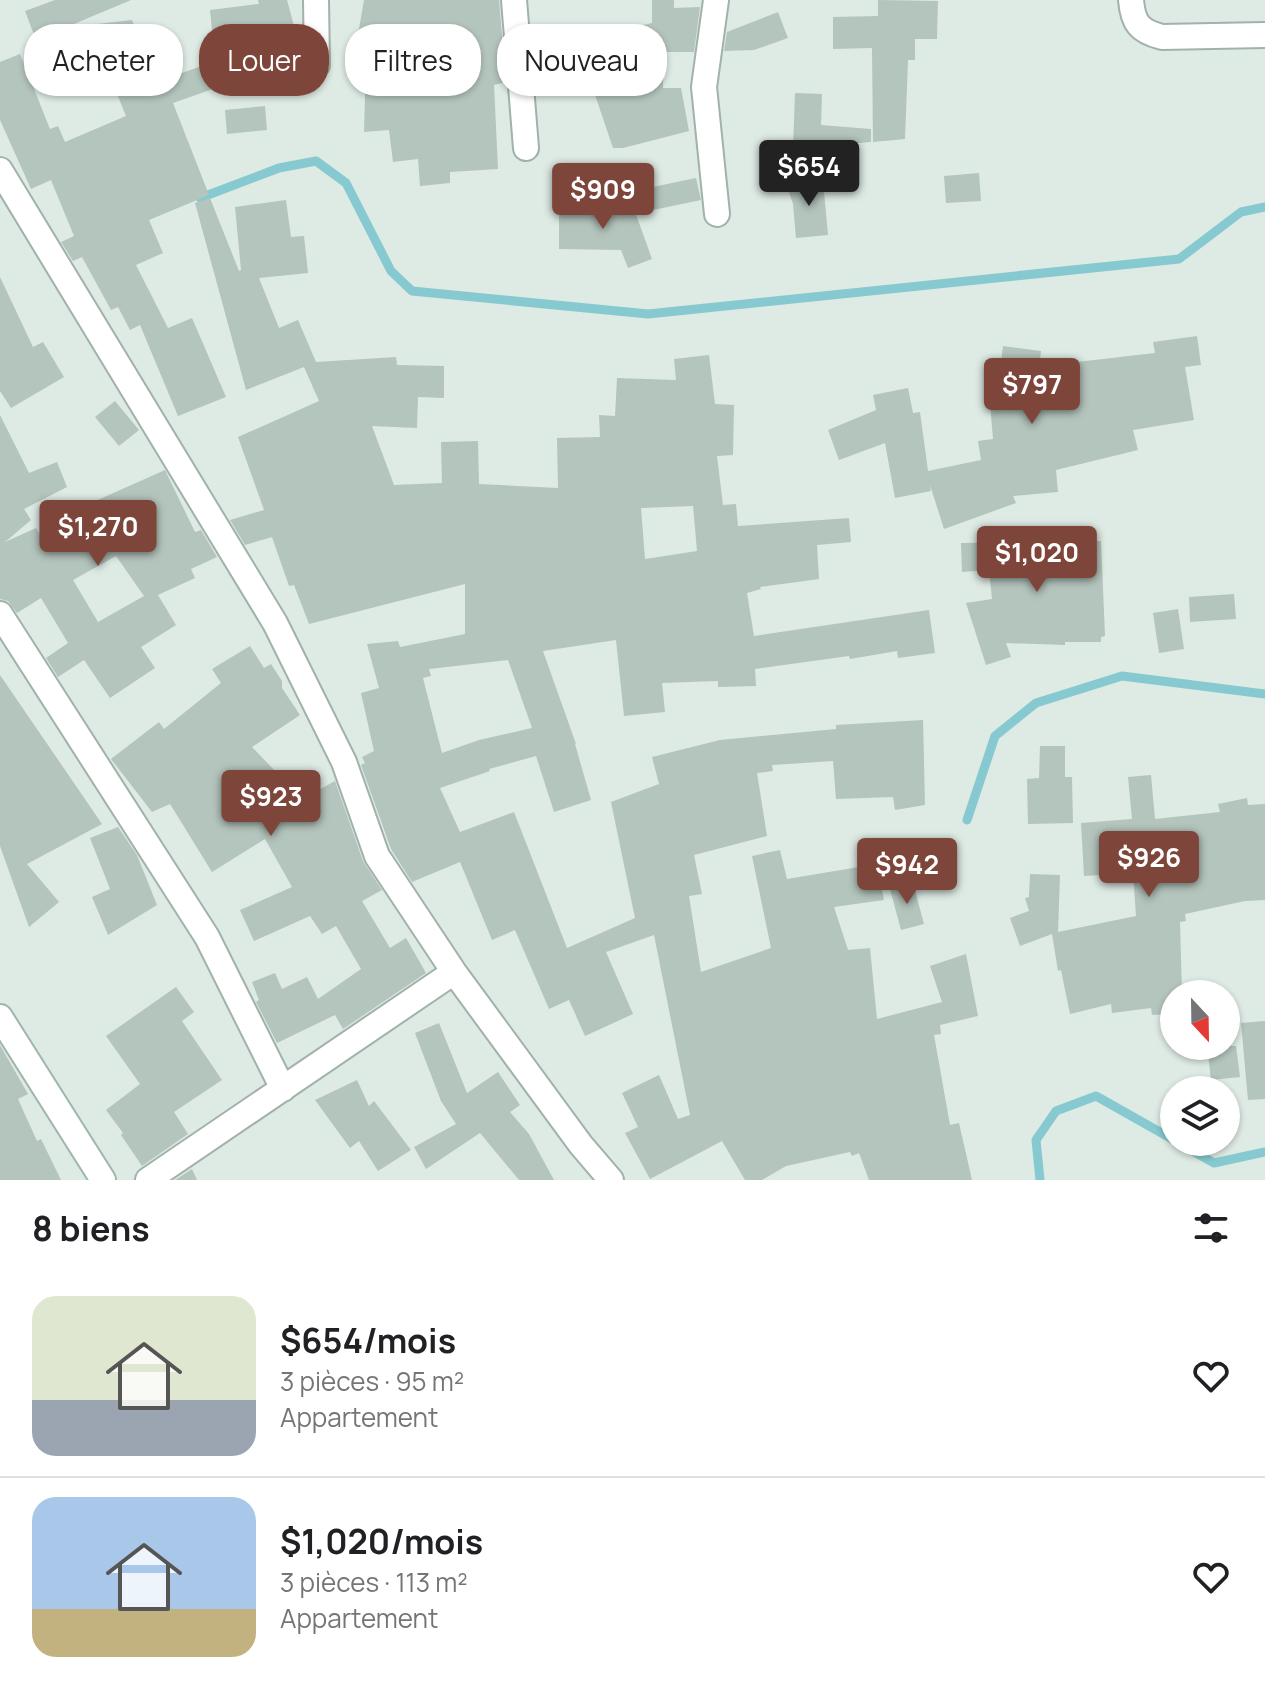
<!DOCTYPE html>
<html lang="fr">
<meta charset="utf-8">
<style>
body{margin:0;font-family:Manrope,sans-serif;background:#f6f6f6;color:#202124;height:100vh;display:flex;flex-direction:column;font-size:30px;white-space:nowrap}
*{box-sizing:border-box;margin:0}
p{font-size:26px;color:#757577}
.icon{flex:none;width:44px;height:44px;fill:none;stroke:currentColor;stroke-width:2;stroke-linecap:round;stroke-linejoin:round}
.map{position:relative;height:1180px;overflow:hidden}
.drawer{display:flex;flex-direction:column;background:#fff;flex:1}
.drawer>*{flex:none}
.guide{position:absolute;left:24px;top:24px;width:800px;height:72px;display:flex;gap:16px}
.needle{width:52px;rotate:158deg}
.controls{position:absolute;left:1160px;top:980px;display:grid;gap:16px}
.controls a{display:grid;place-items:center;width:80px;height:80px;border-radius:50%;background:#fff;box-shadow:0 2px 6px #0004;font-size:40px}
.price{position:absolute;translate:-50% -68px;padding:0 18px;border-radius:8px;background:#7e453a;color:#fff;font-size:26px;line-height:52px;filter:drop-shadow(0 2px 4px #0008)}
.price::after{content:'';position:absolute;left:50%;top:48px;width:24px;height:18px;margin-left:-12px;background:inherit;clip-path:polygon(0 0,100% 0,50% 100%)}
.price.on{background:#222;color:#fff}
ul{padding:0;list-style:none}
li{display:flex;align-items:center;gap:24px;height:200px;padding:0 32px}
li+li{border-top:2px solid #e0e0e0}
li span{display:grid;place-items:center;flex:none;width:224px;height:160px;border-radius:24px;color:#555}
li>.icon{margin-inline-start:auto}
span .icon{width:96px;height:96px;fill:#fffc;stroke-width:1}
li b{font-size:34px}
h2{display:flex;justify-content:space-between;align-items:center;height:96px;padding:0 32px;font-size:34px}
.chip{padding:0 28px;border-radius:32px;background:#fff;box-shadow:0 2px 6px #0004;font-size:28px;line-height:72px}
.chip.on{background:#7e453a;color:#fff}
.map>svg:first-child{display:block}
</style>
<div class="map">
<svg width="1265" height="1180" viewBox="0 0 1265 1180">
<rect width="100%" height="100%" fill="#deeae4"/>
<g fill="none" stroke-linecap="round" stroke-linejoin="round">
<path stroke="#86c9d0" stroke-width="9" d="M200 198 279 168 316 161 346 183 391 271 412 291 648 314 1179 259 1241 212 1265 207
M967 820 995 736 1036 703 1122 676 1265 694
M1177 1142 1214 1163 1265 1152
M1040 1180 1036 1140 1056 1111 1096 1096 1174 1140"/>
</g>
<path fill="#b4c5bd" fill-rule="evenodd" d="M55 0H131L74 24 75 26 36 40 25 11Z
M258 0H287L296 33V70H273L272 33 213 40 210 10 259 4Z
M364 0H499L506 82 494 85 498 169 450 172V183L420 186 418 159 393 162 389 130 364 132 366 60 354 58Z
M652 0H674V8L700 7 694 52H664L663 88H681L689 131 623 148H613L589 77 571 74 575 50 643 59 635 27 652 23Z
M878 0 938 1 937 39H915V60H908L905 139 873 142 872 48 833 49V17L878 16Z
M778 12 788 38 754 50 724 51 727 32Z
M132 20 157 82 218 60 227 84 173 103 209 195 149 220 163 253 136 265 168 328 192 318 226 397 178 416 140 325 130 330 118 307 111 310 82 257 73 261 61 242 74 236 51 180 31 189 0 120V62L20 54 50 129 58 126 65 142 126 116 89 25Z
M532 38 567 41 566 64 534 62Z
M795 93 822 94 821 125 871 129V142L793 148Z
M265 106 267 130 227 134 225 110Z
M979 173 981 201 946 203 944 176Z
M696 178 701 200 653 210 648 188Z
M785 180 823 181 828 235 796 238 793 204Z
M210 198 239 271 241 270 235 207 286 200 291 237 304 236 308 273 259 278 279 328 298 320 316 362 396 357 397 365 444 366V398L418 397 417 428 372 426 394 485 442 483 441 442 478 441 479 484 558 488 557 438 600 437 599 415 615 416 617 378 676 380 674 359 709 355 715 404 734 405 733 455 717 456 723 505 736 504 738 526 849 518 851 542 817 545 819 579 760 587 761 589 747 593 754 636 929 610 935 653 898 658 897 651 850 659 849 656 755 669 756 686 718 687V681L662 683 665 712 624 716 616 640 543 651 576 744H575L591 800 554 812 536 756 489 769 490 771 440 788 460 832 514 812 567 948 635 918 611 802 659 784 652 757 720 740 836 729V725L923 720 925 805 895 810 893 797 836 799 833 761 772 765 773 771 757 773 767 836 694 855 702 894 689 896 701 972 771 948 752 856 780 850 787 879 877 864 884 900 834 907 848 950 870 948 877 1019 942 1002 930 966 966 954 978 1016 940 1025 941 1034 934 1035 950 1125 959 1123 972 1180H869L859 1153 852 1156 850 1152 786 1166 762 1180H745L722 1141 650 1179 625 1133 638 1127 622 1093 659 1075 678 1119 690 1115 654 935 606 952 633 1014 585 1036 569 1000 549 1009 515 930 492 940 460 862 412 882 391 849 361 765 365 763 362 757 374 751 361 693 379 688 367 644 398 641 400 647 465 634V584L309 624 294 585 289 586 272 537 245 545 230 520 264 510 238 437 319 401 304 367 246 390 195 203ZM693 506 697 551 645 559 641 508ZM508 660 532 728 479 740 442 753 423 678 431 676 429 669Z
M587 200 588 211 633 206 652 259 628 268 621 250 559 249V206Z
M0 277 33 347 43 342 64 377 11 408 0 391Z
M1197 336 1201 365 1185 367 1194 420 1133 430 1138 450 1056 470 1058 492 1013 496 1016 503 944 529 930 485 931 491 895 498 885 443 839 460 828 430 876 410 873 395 908 388 913 413 920 412 928 471 981 460 978 441 993 439 989 392H997L1003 346 1041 351 1040 360 1068 358V363L1155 353 1153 342Z
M115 401 139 430 119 446 95 417Z
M0 415 29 473 57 462 67 487 24 509 31 520 5 542 36 528 49 551 99 522 91 503 165 470 195 532 201 530 217 557 191 569 195 578 158 595 176 625 141 647 155 668 110 698 84 660 58 677 46 658 68 643 41 598 17 613 8 601 0 599ZM116 556 144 596 98 622 73 580Z
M1101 541 1105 636 1101 637V642H1065V645L1006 643 1011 657 986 665 966 603 992 599 989 570 962 572 961 543Z
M1234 594 1236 619 1190 622 1189 597Z
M1178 609 1184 649 1159 653 1153 613Z
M250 646 264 668 271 664 282 681V688L300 715 252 747 302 799 335 781 363 861 382 890 362 901 390 948 406 938 426 973 343 1029 335 1015 277 1043 256 1002 259 1000 252 982 275 973 282 989 307 977 318 999 361 969 336 926 322 934 310 916 254 941 240 910 292 887 265 839 212 872 170 804 152 812 111 759 159 722 164 729 221 683 212 669Z
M0 675 102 824 27 864 59 902 29 927 0 846Z
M1040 746H1065V777H1072L1073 823 1028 824 1027 779 1039 778Z
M1151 775 1155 819 1220 812 1218 804 1247 798 1248 805 1265 804V900L1245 901 1185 914 1186 921 1180 922 1182 994H1174V1014L1152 1015 1151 1008 1112 1013 1111 1004 1070 1014 1061 970 1058 971 1052 934 1020 946 1010 918 1029 911 1025 898 1029 897 1030 874 1060 875 1058 932 1136 916 1133 873 1084 876 1081 823 1132 819 1128 777Z
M118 827 137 855 157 905 108 935 92 897 110 889 90 838Z
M913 883 924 924 901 930 890 889Z
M176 987 194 1012 182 1021 222 1080 174 1112 188 1134 142 1166 121 1135 123 1133 106 1110 140 1084 106 1036Z
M1265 1021V1099L1248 1100 1241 1023Z
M439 1023 467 1093 498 1072 520 1105 510 1112 529 1134 554 1180H519L480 1133 426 1169 414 1147 456 1124 441 1101 415 1033Z
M0 1045 28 1094 18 1099 37 1141 41 1139 61 1180H0Z
M1207 1046H1236L1240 1077 1211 1080Z
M357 1080 369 1106 374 1101 411 1150 378 1171 359 1141 350 1148 315 1100Z
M192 1169 197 1180H175Z"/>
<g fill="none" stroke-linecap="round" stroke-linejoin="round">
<g stroke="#a1b2ab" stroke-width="28">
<path id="street" d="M316 0 317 65
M514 0 526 148
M716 0 704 87 717 214
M1131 0C1133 23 1139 31 1162 37L1265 35
M0 170 275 623 344 762 377 856 454 972 581 1145 611 1180
M0 614 207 937 283 1089
M148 1180 454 972"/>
</g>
<g stroke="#9eb6ac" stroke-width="28">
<path id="secondary" d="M0 1017 103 1180"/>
</g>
<use href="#street" stroke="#fff" stroke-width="24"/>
<use href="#secondary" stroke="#fff" stroke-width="24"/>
</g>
</svg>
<div class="controls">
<a><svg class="needle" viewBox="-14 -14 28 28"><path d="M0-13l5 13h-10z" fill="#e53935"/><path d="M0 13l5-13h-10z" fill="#757577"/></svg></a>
<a><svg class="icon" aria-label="layers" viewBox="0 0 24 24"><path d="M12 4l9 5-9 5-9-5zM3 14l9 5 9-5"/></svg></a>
</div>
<b class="price on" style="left:809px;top:208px">$654</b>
<b class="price" style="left:603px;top:231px">$909</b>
<b class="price" style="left:1032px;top:426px">$797</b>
<b class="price" style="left:98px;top:568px">$1,270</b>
<b class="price" style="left:1037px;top:594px">$1,020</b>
<b class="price" style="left:271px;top:838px">$923</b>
<b class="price" style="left:1149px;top:899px">$926</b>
<b class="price" style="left:907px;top:906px">$942</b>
<div class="guide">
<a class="chip">Acheter</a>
<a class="chip on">Louer</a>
<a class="chip">Filtres</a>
<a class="chip">Nouveau</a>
</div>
</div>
<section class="drawer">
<h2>8 biens<svg class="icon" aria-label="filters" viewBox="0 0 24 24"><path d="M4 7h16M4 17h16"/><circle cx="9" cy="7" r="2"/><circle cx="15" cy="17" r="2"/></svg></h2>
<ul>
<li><span style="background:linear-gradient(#dfe7d0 65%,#9aa5b1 0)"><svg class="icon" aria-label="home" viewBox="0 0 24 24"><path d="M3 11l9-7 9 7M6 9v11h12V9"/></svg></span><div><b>$654/mois</b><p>3 pièces · 95 m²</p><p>Appartement</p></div><svg class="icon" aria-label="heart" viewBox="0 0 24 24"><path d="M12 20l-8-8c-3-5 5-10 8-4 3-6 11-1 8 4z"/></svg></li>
<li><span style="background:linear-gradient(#a9c7e8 70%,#c2b280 0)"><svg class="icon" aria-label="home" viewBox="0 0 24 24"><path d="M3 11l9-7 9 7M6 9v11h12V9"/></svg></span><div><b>$1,020/mois</b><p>3 pièces · 113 m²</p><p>Appartement</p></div><svg class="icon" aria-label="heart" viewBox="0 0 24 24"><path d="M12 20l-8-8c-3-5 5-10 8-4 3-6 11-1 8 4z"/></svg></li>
</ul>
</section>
